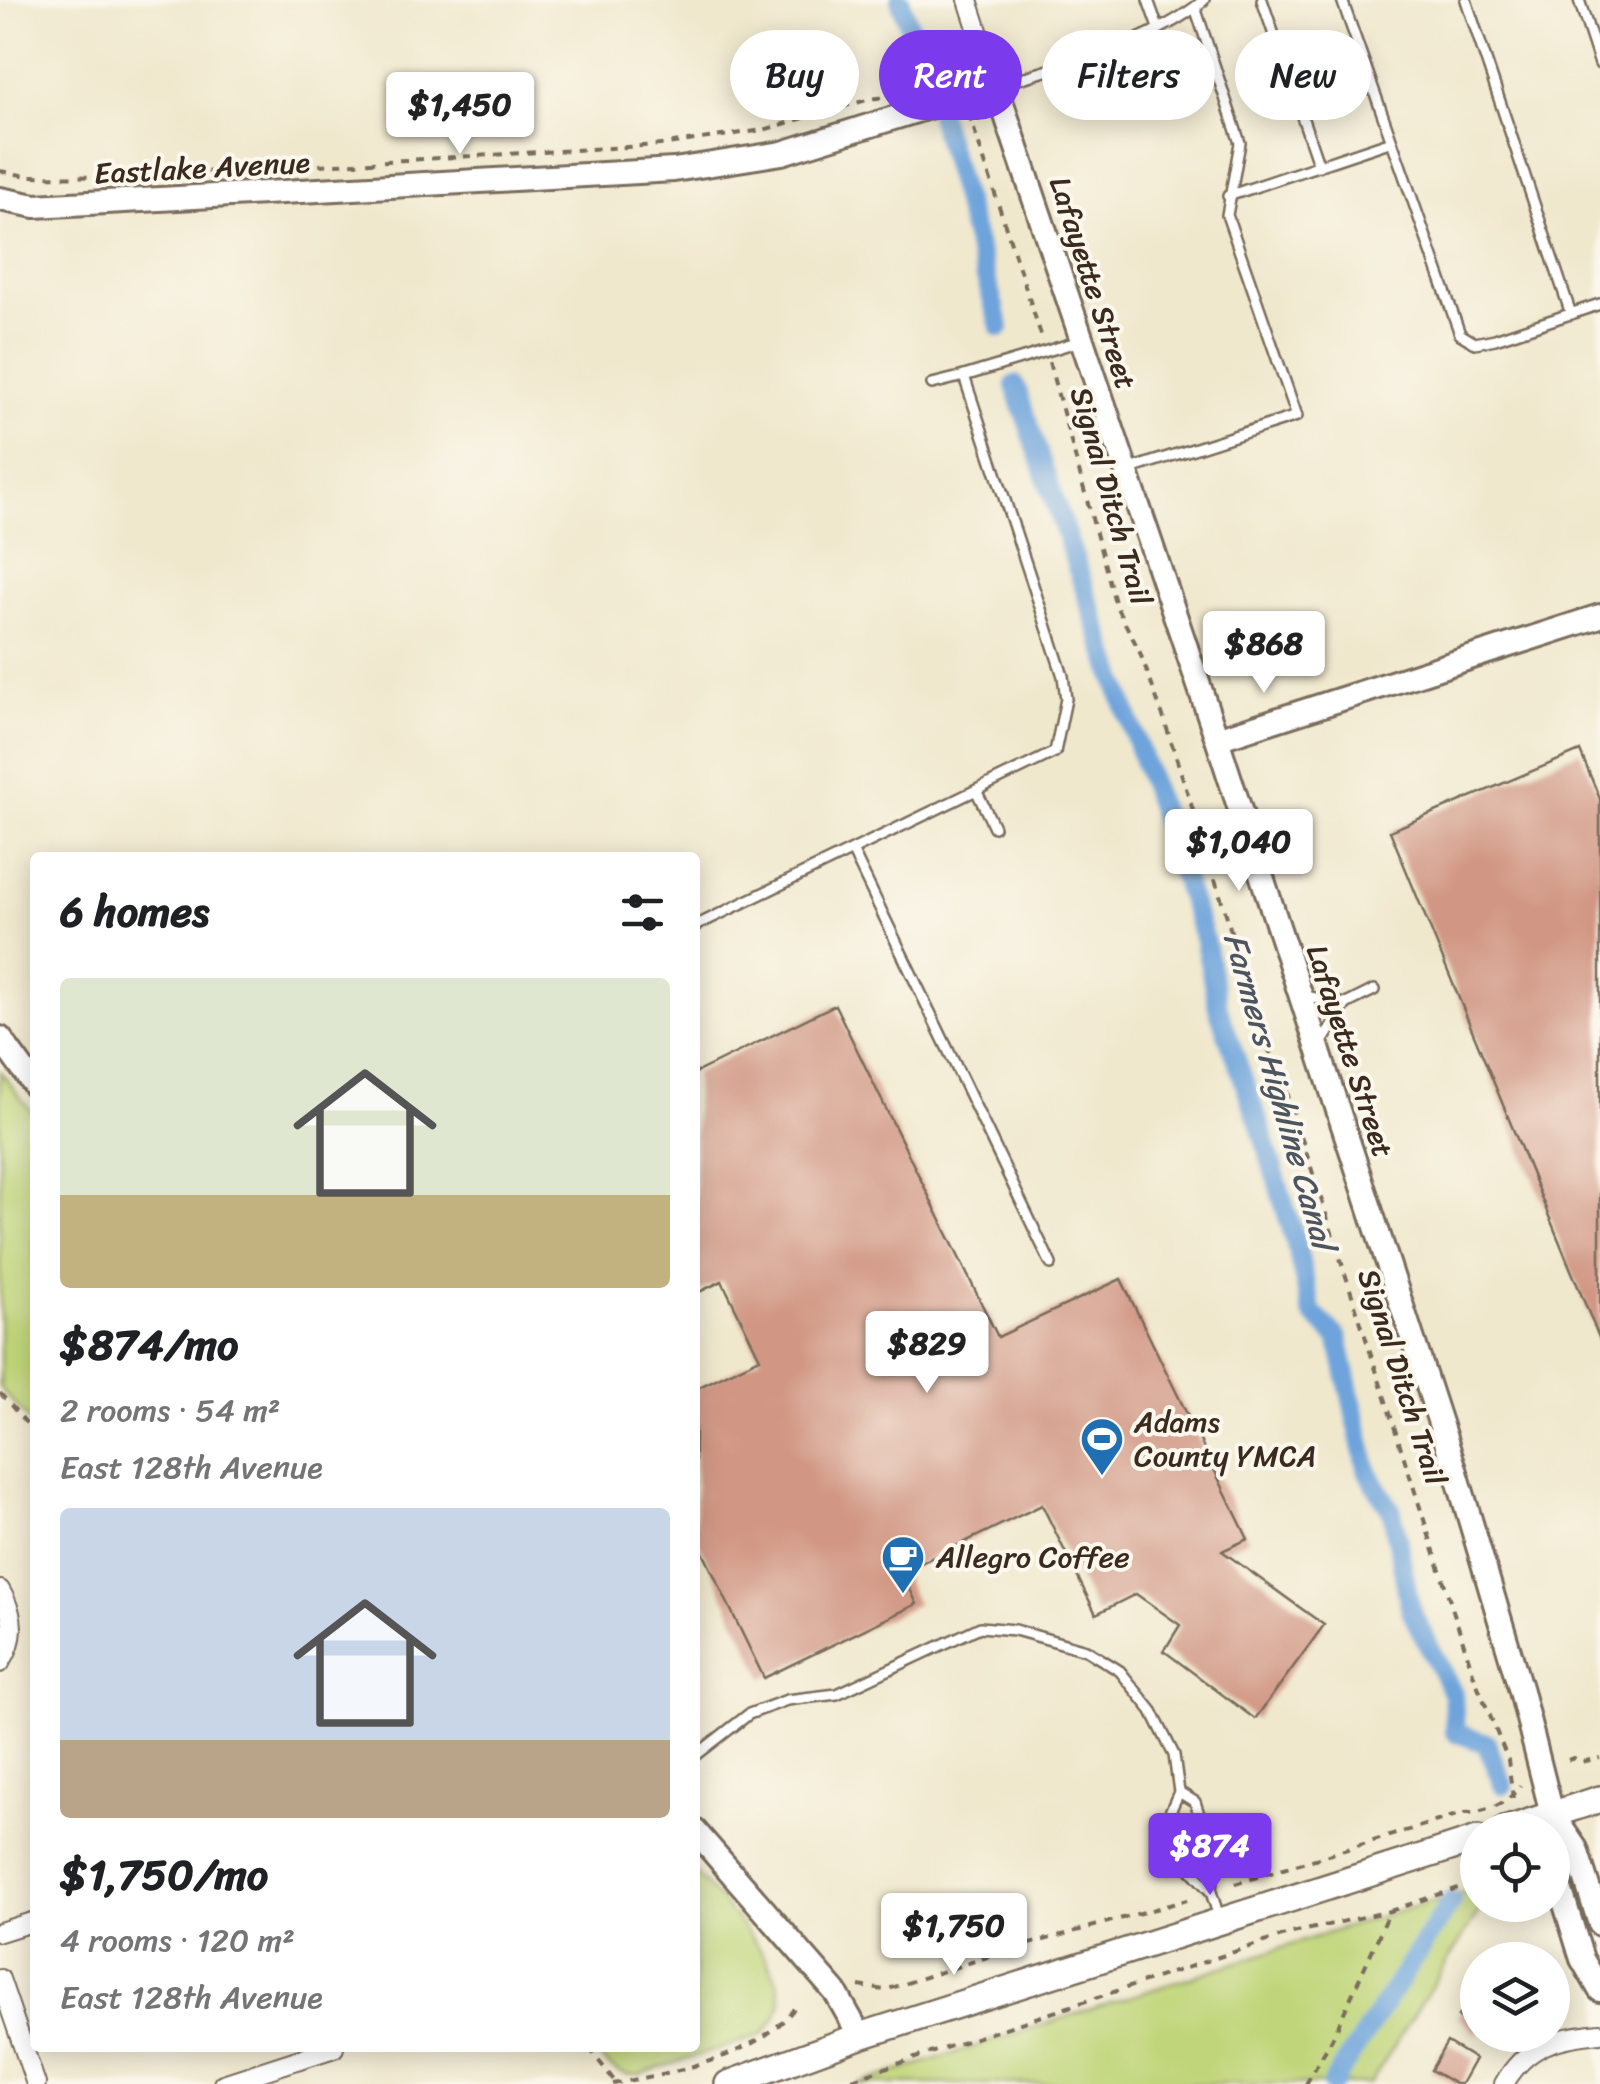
<!DOCTYPE html>
<meta charset="utf-8">
<style>
body{margin:0;font-family:Sriracha,sans-serif;background:#f2f2f2;color:#202124;height:100vh;display:flex;flex-direction:column;font-size:38px;white-space:nowrap}
*{box-sizing:border-box;margin:0}
p{font-size:32px;color:#757577}
.icon{flex:none;width:55px;height:55px;fill:none;stroke:currentColor;stroke-width:2;stroke-linecap:round;stroke-linejoin:round}
.map{position:relative;flex:1;overflow:hidden}
.drawer{position:absolute;left:30px;top:852px;width:670px;height:1200px;display:flex;flex-direction:column;background:#fff;border-radius:10px;box-shadow:0 5px 25px #0003}
.drawer>*{flex:none}
.hud{position:absolute;left:730px;top:30px;width:720px;height:90px;display:flex;gap:20px}
.buttons{position:absolute;left:1460px;top:1812px;display:grid;gap:20px}
.buttons a{display:grid;place-items:center;width:110px;height:110px;border-radius:50%;background:#fff;box-shadow:0 5px 25px #0003;font-size:50px}
.price{position:absolute;translate:-50% -85px;padding:0 22px;border-radius:10px;background:#fff;color:#222;font-size:32px;line-height:65px;filter:drop-shadow(0 2px 5px #0008)}
.price::after{content:'';position:absolute;left:50%;top:60px;width:30px;height:22px;margin-left:-15px;background:inherit;clip-path:polygon(0 0,100% 0,50% 100%)}
.price.on{background:#7c3aed;color:#fff}
ul{padding:0;list-style:none}
li{display:grid;align-content:center;gap:20px;height:530px;padding:0 30px}
li span{display:grid;place-items:center;height:310px;border-radius:10px;color:#555}
li>.icon{margin-inline-start:auto}
span .icon{width:180px;height:180px;fill:#fffc;stroke-width:1}
li b{font-size:42px}
h2{display:flex;justify-content:space-between;align-items:center;height:120px;padding:0 30px;font-size:42px}
.pill{padding:0 35px;border-radius:45px;background:#fff;box-shadow:0 5px 25px #0003;font-size:35px;line-height:90px}
.pill.on{background:#7c3aed;color:#fff}
.map>svg:first-child{display:block}
</style>
<div class="map">
<svg width="1600" height="2084" viewBox="0 0 1600 2084">
<rect width="100%" height="100%" fill="#fbf7ec"/>
<filter id="ink" filterUnits="userSpaceOnUse"><feTurbulence type="fractalNoise" baseFrequency=".01" numOctaves="2"/><feDisplacementMap in="SourceGraphic" scale="20" xChannelSelector="R" yChannelSelector="G"/><feConvolveMatrix kernelMatrix="1 2 1 2 8 2 1 2 1" color-interpolation-filters="sRGB"/></filter>
<filter id="wash" filterUnits="userSpaceOnUse"><feTurbulence type="fractalNoise" baseFrequency=".0048" numOctaves="4" result="noise"/><feDisplacementMap in="SourceGraphic" scale="40" xChannelSelector="R" yChannelSelector="G"/><feGaussianBlur stdDeviation="2.25" result="paint"/><feColorMatrix in="noise" values="0 0 0 0 0 0 0 0 0 0 0 0 0 0 0 0 0 1.4 0 .05"/><feComposite in="paint" operator="in"/></filter>
<g filter="url(#wash)">
<rect width="100%" height="100%" fill="#f0e8cd"/>
<path fill="#c0d579" stroke="#7e804c" stroke-width="2.5" d="M0 1071 35 1116V1427L0 1388Z
M695 1873C720 1901 782 1962 781 2001 780 2014 770 2026 762 2035L638 2075C615 2076 607 2065 594 2048H695Z
M1477 1889 1478 1905H1483L1370 2084H858L1365 1921Z"/>
<g fill="none" stroke-linecap="round" stroke-linejoin="round">
<path stroke="#6ea4db" stroke-width="20" d="M900 0 929 80 1000 327
M1015 385 1205 942 1218 1008 1260 1126 1295 1240 1312 1313 1338 1338 1368 1472 1392 1512 1411 1611 1453 1694 1455 1732 1486 1743 1503 1785
M1332 2084 1451 1901"/>
</g>
<g id="blocks">
<path fill="#d19784" d="M1580 751 1600 799V1340L1390 831Z
M835 1005 998 1337 1121 1279 1248 1539 1222 1551 1324 1625 1255 1719 1164 1651 1180 1625 1136 1594 1096 1614 1042 1505 902 1572 917 1604 764 1678 695 1536V1389L760 1358 722 1281 695 1294V1073Z
M1478 1997V2035L1458 2016Z
M1447 2042 1475 2059 1461 2084H1455L1431 2070Z"/>
</g>
</g>
<g filter="url(#ink)">
<use href="#blocks" fill-opacity="0" stroke="#7a6c5b" stroke-width="2.5"/>
<g fill="none" stroke-linecap="round" stroke-linejoin="round">
<g stroke="#7a6c5b" stroke-width="14">
<path id="service" d="M1148 0 1158 28
M1262 0 1319 166
M1342 0 1460 334 1475 343 1495 339 1600 304
M1466 0 1571 314
M1579 0 1600 64
M999 85C1063 65 1152 44 1204 0
M1228 196 1392 141
M932 384 964 376
M1127 470 1297 416 1227 215 1240 143 1195 7
M976 790 994 827
M852 850 1051 1264
M695 926 1055 752 1066 699 1063 676 964 376 1080 341
M1305 996 1346 1004
M1322 1042 1346 1004 1374 990
M695 1756 749 1714 787 1700 837 1694 980 1627 1015 1630 1086 1650 1120 1671 1152 1711 1174 1755 1179 1792 1170 1812 1190 1869 1211 1892
M1179 1792 1195 1802 1214 1860 1211 1892 1220 1920"/>
</g>
<g stroke="#7a6c5b" stroke-width="22">
<path id="minor" d="M968 0 996 86
M0 1590C15 1615 17 1639 0 1663
M0 1932 35 1921
M0 1979 36 2084
M223 2084 334 2048
M1504 2084C1526 2045 1557 2037 1600 2033"/>
</g>
<g stroke="#7a6c5b" stroke-width="28">
<path id="tertiary" d="M0 199 35 206 674 170 782 153 996 86 1217 739 1455 1469 1521 1691 1552 1814V1830
M1217 739 1600 616
M0 1038 35 1086
M1552 1814 1576 1849 1600 1924
M695 1831 836 1993 860 2036
M1552 1862 1582 1959 1600 1990"/>
</g>
<g stroke="#7a6c5b" stroke-width="30">
<path id="secondary" d="M1505 1830 1600 1799
M728 2084 860 2036 1478 1839"/>
</g>
<path stroke="#7a6c5b" stroke-width="4" stroke-dasharray="8 8" stroke-linecap="butt" d="M1003 45 1011 59 1007 60
M969 114 1042 338
M0 171 27 176 116 177 660 145 763 130 870 99 893 96
M1049 362 1116 606 1139 650 1162 713 1227 917 1253 1014 1285 1086 1475 1679 1508 1760 1514 1806
M0 1393 35 1433
M1568 1760 1574 1758 1581 1762 1600 1758
M1235 1884 1463 1813C1485 1813 1509 1804 1520 1785
M859 1986 885 1990 1012 1949 1187 1900
M589 2048 616 2083
M613 2084C672 2072 759 2058 795 2007
M837 2084 1288 1934 1390 1911
M1306 2084 1332 2039 1390 1911 1478 1881"/>
<use href="#service" stroke="#fff" stroke-width="9"/>
<use href="#minor" stroke="#fff" stroke-width="18"/>
<use href="#tertiary" stroke="#fff" stroke-width="22"/>
<use href="#secondary" stroke="#fff" stroke-width="25"/>
</g>
</g>
<defs>
<g id="stadium-pin" transform="scale(2.25)"><path d="M0 17L-7.5 6A9.5 9.5 0 1 1 7.5 6Z" fill="#1f6fb2" stroke="#fbf7ec"/><path d="M0-5a6.5 5 0 1 0 0 10a6.5 5 0 1 0 0-10ZM-3.5-1.8h7v3.6h-7Z" fill="#fff"/></g>
<g id="cafe-pin" transform="scale(2.25)"><path d="M0 17L-7.5 6A9.5 9.5 0 1 1 7.5 6Z" fill="#1f6fb2" stroke="#fbf7ec"/><path d="M-5.5-4.5H6V0H3Q3 3.5 0 3.5H-2.5Q-5.5 3.5-5.5 0ZM3-3.2v2h1.7v-2ZM-6 4.5H4V6H-6Z" fill="#fff"/></g>
</defs>
<g fill-rule="evenodd">
<use href="#stadium-pin" x="1102" y="1439"/>
<use href="#cafe-pin" x="903" y="1557"/>
</g>
<g text-anchor="middle" dominant-baseline="central" stroke-width="8" stroke-linejoin="round" paint-order="stroke">
<g font-size="30" fill="#3b2a1e" stroke="#fbf7ec">
<text transform="translate(202 168) rotate(-3)">Eastlake Avenue</text>
<text transform="translate(1093 283) rotate(72)">Lafayette Street</text>
<text transform="translate(1111 496) rotate(74)">Signal Ditch Trail</text>
<text transform="translate(1350 1051) rotate(72)">Lafayette Street</text>
<text transform="translate(1402 1377) rotate(72)">Signal Ditch Trail</text>
</g>
<g font-size="30" fill="#3b2a1e" stroke="#fbf7ec" text-anchor="start">
<text x="1134" y="1422">Adams<tspan x="1134" dy="34">County YMCA</tspan></text>
<text x="936" y="1557">Allegro Coffee</text>
</g>
<g font-size="32" font-style="italic" fill="#4d5560" stroke="#fbf7ec">
<text transform="translate(1279 1091) rotate(74)">Farmers Highline Canal</text>
</g>
</g>
</svg>
<div class="buttons">
<a><svg class="icon" aria-label="locate" viewBox="0 0 24 24"><circle cx="12" cy="12" r="6"/><path d="M12 2v4M12 18v4M2 12h4M18 12h4"/></svg></a>
<a><svg class="icon" aria-label="layers" viewBox="0 0 24 24"><path d="M12 4l9 5-9 5-9-5zM3 14l9 5 9-5"/></svg></a>
</div>
<b class="price" style="left:460px;top:157px">$1,450</b>
<b class="price" style="left:1264px;top:696px">$868</b>
<b class="price" style="left:1239px;top:894px">$1,040</b>
<b class="price" style="left:927px;top:1396px">$829</b>
<b class="price on" style="left:1210px;top:1898px">$874</b>
<b class="price" style="left:954px;top:1978px">$1,750</b>
<div class="hud">
<a class="pill">Buy</a>
<a class="pill on">Rent</a>
<a class="pill">Filters</a>
<a class="pill">New</a>
</div>
<section class="drawer">
<h2>6 homes<svg class="icon" aria-label="filters" viewBox="0 0 24 24"><path d="M4 7h16M4 17h16"/><circle cx="9" cy="7" r="2"/><circle cx="15" cy="17" r="2"/></svg></h2>
<ul>
<li><span style="background:linear-gradient(#dfe7d0 70%,#c2b280 0)"><svg class="icon" aria-label="home" viewBox="0 0 24 24"><path d="M3 11l9-7 9 7M6 9v11h12V9"/></svg></span><div><b>$874/mo</b><p>2 rooms · 54 m²</p><p>East 128th Avenue</p></div></li>
<li><span style="background:linear-gradient(#c9d6e8 75%,#b9a48a 0)"><svg class="icon" aria-label="home" viewBox="0 0 24 24"><path d="M3 11l9-7 9 7M6 9v11h12V9"/></svg></span><div><b>$1,750/mo</b><p>4 rooms · 120 m²</p><p>East 128th Avenue</p></div></li>
</ul>
</section>
</div>
